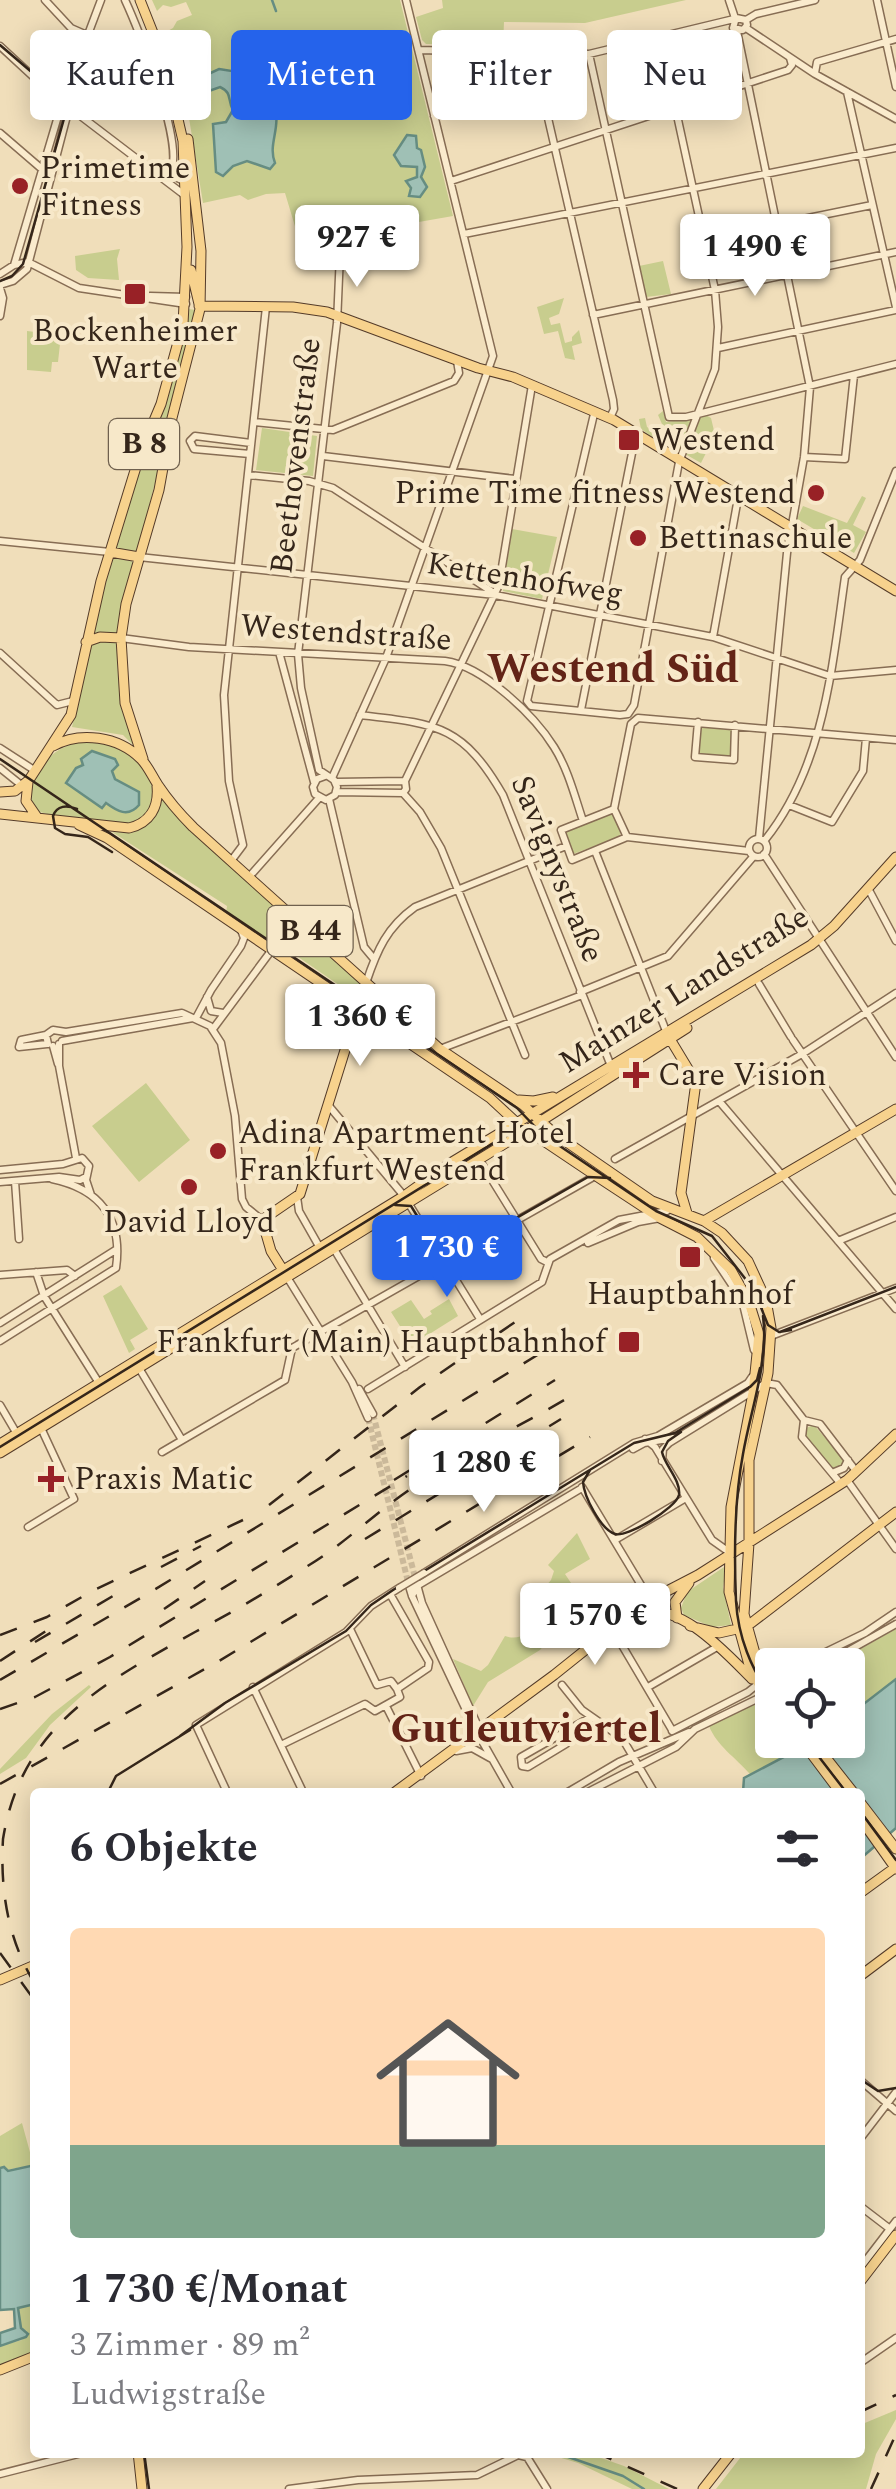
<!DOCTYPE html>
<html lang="de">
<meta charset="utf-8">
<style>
body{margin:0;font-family:Spectral,serif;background:#f2f2f3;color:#2b2b33;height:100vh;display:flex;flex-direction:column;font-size:38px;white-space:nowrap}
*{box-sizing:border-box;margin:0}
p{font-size:32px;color:#7c7c81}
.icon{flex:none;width:55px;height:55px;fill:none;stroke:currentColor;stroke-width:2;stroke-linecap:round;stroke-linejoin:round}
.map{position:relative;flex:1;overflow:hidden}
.details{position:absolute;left:30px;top:1788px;width:835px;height:670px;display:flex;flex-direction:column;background:#fff;border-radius:10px;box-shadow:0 5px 25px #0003}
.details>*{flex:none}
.guide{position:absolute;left:30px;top:30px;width:838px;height:90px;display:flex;gap:20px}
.tools{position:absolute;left:755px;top:1648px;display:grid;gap:20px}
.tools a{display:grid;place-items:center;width:110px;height:110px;border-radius:10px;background:#fff;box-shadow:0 5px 25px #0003;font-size:50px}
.price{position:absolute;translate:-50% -85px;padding:0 22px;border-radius:10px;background:#fff;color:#222;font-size:32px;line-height:65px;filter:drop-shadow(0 2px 5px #0008)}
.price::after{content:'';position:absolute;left:50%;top:60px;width:30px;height:22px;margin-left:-15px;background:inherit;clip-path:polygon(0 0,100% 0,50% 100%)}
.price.on{background:#2563eb;color:#fff}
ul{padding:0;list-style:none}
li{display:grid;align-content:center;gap:20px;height:530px;padding:0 40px}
li span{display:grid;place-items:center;height:310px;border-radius:10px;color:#555}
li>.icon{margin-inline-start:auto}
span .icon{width:180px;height:180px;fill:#fffc;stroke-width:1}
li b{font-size:42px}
h2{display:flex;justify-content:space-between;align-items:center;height:120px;padding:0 40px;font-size:42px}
.tag{padding:0 35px;border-radius:10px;background:#fff;box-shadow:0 5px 25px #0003;font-size:35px;line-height:90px}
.tag.on{background:#2563eb;color:#fff}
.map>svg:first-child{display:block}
</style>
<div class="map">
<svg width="896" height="2489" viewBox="0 0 896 2489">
<rect width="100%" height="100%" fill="#f0deba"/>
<path fill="#c8cd8e" d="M152 0H400L453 216 356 233 355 237 297 233 285 193 266 194 248 200 240 195 203 203 186 100 166 32 173 28 177 21 192 15 186 2 171 7 163 5 157 11Z
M442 0H686L585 23 504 22 503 46 426 44 422 40 416 17 443 8Z
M120 249 117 259 119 280 88 278 76 270 75 256Z
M663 261 671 294 646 297 639 266Z
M564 298 559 314 549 318 551 325 560 323 565 343 572 341V337L579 330 582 343 572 346 575 360 565 358 558 331 544 334 537 307Z
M188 309 196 310 164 443 149 438Z
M27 331 61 335 58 362H52L51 372 27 370Z
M663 411 666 422 688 419 691 422 682 448 677 452 671 448 672 444 665 440 662 444 641 429 639 419 645 418 647 427 658 434 657 426 662 424 658 415Z
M706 415 711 418 715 435 701 463 685 454 698 418Z
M262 428 317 436 313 476 256 470Z
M155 441 161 446 162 456 137 553 118 550 115 548 147 443Z
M862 496 866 498 853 525 866 532 854 553 797 519 803 506 847 523Z
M512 529 557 537 542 599 503 591Z
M113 557 134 562 118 634 91 635Z
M103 641 117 642 118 678 133 745 123 735 72 727 91 643Z
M700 727 733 730 731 757 698 755Z
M87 741C120 744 146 761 156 793L148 815 130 825 59 817 36 811 29 799C36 765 53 745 87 741Z
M163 797 356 977 360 983 355 996 269 937 266 941 226 913 227 906 112 832C139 834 157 825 163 797Z
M607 813 615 816 621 831 619 837 573 854 565 834 566 830Z
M146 1083 190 1140 139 1182 92 1126Z
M121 1285 148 1329 130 1340 135 1349 129 1353 103 1296Z
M449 1299 458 1316 412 1345 391 1312 411 1300 424 1319 432 1314 430 1311Z
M814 1425 844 1460 843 1466 833 1468 806 1438V1428Z
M577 1533 590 1559 565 1574 591 1613 577 1623 569 1616 540 1650 488 1682 473 1706 453 1659 481 1671 488 1665 505 1636C519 1641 529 1634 532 1620L528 1607 551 1580 554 1571 548 1565Z
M727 1565 723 1587 731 1625 712 1627 684 1615 681 1608 687 1592Z
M896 1629V1679L848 1716V1665H832Z
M89 1685 91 1687 50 1725 26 1758 0 1774V1769L52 1714Z
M772 1695V1740H816L750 1774C735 1757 717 1746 709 1726Z
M22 2123 31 2156H35V2165L5 2170 4 2167 0 2168V2136Z
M35 2304V2352L0 2365V2346L22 2340 27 2331 21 2328 18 2308Z
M896 2410V2419L876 2454 866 2489H716L744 2453 860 2452V2425Z
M545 2453H587L624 2466 669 2489H632L578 2463Z"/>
<path fill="#9fc0b5" stroke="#668d82" stroke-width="2.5" d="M219 69 232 71 234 81 241 89 251 91 273 102C283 127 267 143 275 163L270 169 247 161 233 166 223 176 216 172 213 124 226 122 233 110C227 100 233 93 220 87L209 91 201 81 202 77Z
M407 135 416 136 417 148 421 150 425 167 421 177 427 187 420 197 409 196 411 188 406 181 417 177V167L401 166 394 155Z
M92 751 115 759 118 765 112 771 115 779 139 792V805C128 818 117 811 106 803L102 808 66 783 76 768 83 765 81 759Z
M896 1679V1828L860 1859V1792H743L744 1778 816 1740H848V1716Z
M35 2165V2304L18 2308 21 2328 28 2334 26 2337 0 2346V2333L15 2328 14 2309 0 2310V2168L4 2167 8 2171Z"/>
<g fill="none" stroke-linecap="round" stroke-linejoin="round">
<path stroke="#668d82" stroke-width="2.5" d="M272 0 276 11
M554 2452 623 2476 644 2489"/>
<path stroke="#cbb99a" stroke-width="6" stroke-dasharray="6 3" stroke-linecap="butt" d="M373 1414 416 1581
M368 1418 409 1586"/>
<g stroke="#876d54" stroke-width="9">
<path id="minor" d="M45 0 71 28 87 35
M125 0C138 28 188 151 169 174
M729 0 735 18
M877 0 896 87
M746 20 747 25 743 30 733 28 736 18 746 20 756 14 815 0
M746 28 815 74 896 119
M737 31 810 387 804 457 787 553 759 838
M0 46 40 83 51 98 78 114 183 194
M419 50 589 54 734 19
M533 53 613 400 614 409 610 418
M589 54 669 417H686L896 364
M815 73 817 62 896 39
M42 83 58 92 74 110
M847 92 896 307
M434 116 542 90
M0 133 43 170
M152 166 186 182
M451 181 788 70 792 65 790 58
M757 228 768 278
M330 232 351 233 350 255 329 254Z
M464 234 896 148
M704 239 872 205
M14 265 61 106 101 0
M27 269 69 108
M0 274 14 265 28 262 79 288 186 304
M0 285 13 281 27 269
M0 288 3 298 0 316
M150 296 186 297
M593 315 896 252
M718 348 896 310
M594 414 527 701 531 706 620 715 628 714 634 705 679 462 715 369 718 327 715 290 660 37
M254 422 333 430 454 381 459 373 457 361
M250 454 194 449 190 441 195 436 251 443
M323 456 515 479
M804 457 845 459 854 375
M248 475 309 481 333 488 494 593
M0 541 110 552
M139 557 495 595 713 637 830 676 896 670
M713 637 738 498
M121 638 189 647 445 661C483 666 534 715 554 747 568 769 575 797 583 821
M279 652 314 782
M0 653 57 705 73 701
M581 710 636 433
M360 715C436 724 462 724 503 795L611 1066
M698 722 695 757 734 760 735 725
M0 748 34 770
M0 768 25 788
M325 776 317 779 313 787 315 794 326 800 335 795 337 787 334 780 319 770 301 688 298 654 337 323 340 254
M332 778 386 658 493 356 406 0
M336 782 405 781
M336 792 403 793
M403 793 406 789 405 781 499 585 532 385
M403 793 420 812 441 848 525 1055
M329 799 364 947 374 959
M789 805 832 822 863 771 866 738
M614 809 631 724 638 718 896 740
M614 809 561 830 572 860 627 837 749 851
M614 809 627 837
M749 848a9 9 0 1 1 18 0a9 9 0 1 1-18 0Z
M765 840C824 766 832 668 845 577L860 560 896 471
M595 851 668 1036
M764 854 896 1057
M231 861 243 845 229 781 224 695 266 307
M249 877 319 798
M870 892 896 941
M366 983C377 950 387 927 415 907L566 846
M759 984 791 1037
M580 992 668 956 753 857
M207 997 211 1011 223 1013
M196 1018 211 990 241 946 244 938 241 930
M213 1029 271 951
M793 1040 896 1191
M62 1041 193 1018
M48 1044 46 1035 53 1030 66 1032 182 1013 210 1026 221 1043 235 1116 242 1199 246 1207 262 1220
M59 1044V1066L76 1158
M53 1046 58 1064
M19 1047 21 1040 46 1035
M19 1047 47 1044
M440 1049 582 995
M719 1101 896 1309
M329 1106 404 1196 480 1319
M479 1159 541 1259 547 1262
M615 1159 802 1054 896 993
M0 1170 63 1164 82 1158 89 1166 86 1180 91 1195
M15 1181 19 1239
M0 1182 59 1177 80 1180 86 1177
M297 1197 299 1211 320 1248
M838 1241 896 1217
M588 1243 638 1222 660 1218
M334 1249 405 1367
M714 1258 742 1300 754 1350
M36 1272 44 1296 99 1383
M0 1275 67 1270 75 1276
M287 1277 352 1382 368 1418
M0 1323 117 1249
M771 1336 896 1288
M0 1341 116 1268C123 1219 100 1189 52 1179
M139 1368 182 1440
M359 1389 373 1414
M368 1389 542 1282 550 1259 619 1220 667 1211
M0 1405 17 1434
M645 1439 655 1447 712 1540 729 1552
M633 1449 644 1443 673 1438
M162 1452 285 1380 292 1348 595 1176
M662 1461 663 1449 669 1443 766 1383 777 1385 804 1420
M832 1473 844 1468 848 1460
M847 1480 896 1549
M841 1484 802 1437 804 1420 820 1424 856 1471
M582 1487 650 1600 660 1610
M28 1527 74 1499 41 1428
M615 1540 686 1498
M424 1573 634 1443 658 1436 748 1383 752 1377
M416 1581 422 1603 477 1724V1732L511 1792
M417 1586H409L412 1596 476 1731
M412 1596 417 1586 582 1488
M350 1629 377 1685 391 1681 397 1689
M613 1630 672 1730
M799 1665 865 1633 896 1612
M823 1665 896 1624
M562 1685 582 1710 622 1738 654 1792
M253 1687 303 1792
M648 1687 717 1647
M386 1706 421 1776
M569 1730 566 1744 528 1767 522 1766 521 1757 591 1717
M672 1731 748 1692 758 1684
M281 1745 365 1704 375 1711 400 1697 397 1689 428 1668 429 1662 390 1594
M456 1751 472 1748 490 1758
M227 1792 196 1725 346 1632 371 1606 399 1588
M568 1792 619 1762 689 1732
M588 1792 676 1747 695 1729 761 1697
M860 2080 896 2111
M860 2139 896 2092
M860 2206 890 2229
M860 2268 896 2221
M860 2363 896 2338
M0 2474 86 2452
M289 2489 358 2480 477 2475 518 2455 527 2457 547 2489"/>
</g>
<g stroke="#543b29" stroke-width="11">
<path id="major" d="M191 270 199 304
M199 306 293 307 327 312 478 368 513 377 614 420 896 591
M110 552 139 557
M86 642 100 637 121 638
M53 746C80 731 118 736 141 759 148 766 152 776 158 785 168 800 180 814 193 827L440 1049 523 1105 555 1134 652 1201 704 1221 722 1233 748 1261 766 1300 771 1328 768 1373 749 1460V1543L744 1614 758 1664 772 1688
M143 759 125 703 121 638 126 604 159 490 172 418 200 309 201 251 188 139
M28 782 26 801 37 817
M0 792 15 791 29 780 71 715 101 581 140 454 161 404 183 324 187 247 183 141 165 63 140 0
M0 814 129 828C150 823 159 807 157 786
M79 825 107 838 490 1098 517 1123 587 1170 660 1218 697 1237 731 1270 749 1302 759 1334 753 1393 731 1507 729 1592 751 1672 763 1690
M670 1039 696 1082 681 1193 687 1213
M519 1100 534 1101 553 1097
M704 1221 896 1109
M286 1275 271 1251 262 1220 300 1194 366 983
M0 1444 404 1196 452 1162 811 945 834 926 896 857
M0 1453 527 1130 687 1028
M637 1613C679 1600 725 1652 752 1679
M677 1618 675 1602 689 1583
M690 1626 719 1633 746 1627 896 1512
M801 1740 840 1792
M812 1740 853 1792
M395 1792 554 1675 644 1603 698 1575 847 1480 896 1434
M860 1802 896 1849
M860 1818 896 1869
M860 1893 896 1867
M860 1976 896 1949
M0 1980 35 1965
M860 2282 896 2235
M0 2370 35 2356
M138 2452 142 2489
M703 2489 732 2452"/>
</g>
<use href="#minor" stroke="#faebcd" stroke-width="6"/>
<use href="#major" stroke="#f7d28d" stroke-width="9"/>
<path stroke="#35261a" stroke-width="2.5" d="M0 45 62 98 67 108 23 264 12 276 0 281
M0 759 517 1108 542 1134 656 1211 712 1236 754 1290 768 1325 779 1332 791 1330
M77 809C67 805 57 805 53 816L55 828 65 834 88 837 112 852
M395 1205 411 1206 438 1250 450 1256 588 1177 610 1178
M763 1316C769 1362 751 1408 743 1454 734 1501 734 1553 736 1601 738 1636 751 1670 772 1697
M780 1332 896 1287
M0 1447 521 1126 542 1131
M590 1470 583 1482C584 1496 600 1529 615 1534 627 1538 676 1508 679 1495 681 1480 665 1466 662 1452L668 1441 681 1432
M180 1736 225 1703 346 1631 371 1605 393 1590 634 1443 675 1433 750 1387 757 1380 760 1368
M806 1740 846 1792
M108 1792 116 1776 190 1730
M860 1811 896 1860
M860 2079 878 2091 896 2088
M144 2452 149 2489"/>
<path stroke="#35261a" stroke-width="2.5" stroke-dasharray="18 18" stroke-linecap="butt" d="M394 1480 555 1380
M269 1505 420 1387 518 1320
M365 1539 561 1419
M161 1567 201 1546
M164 1609 205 1581
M0 1635 47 1617 94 1590 243 1520
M35 1642 113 1596
M0 1661 46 1631
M0 1680 149 1593 539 1354
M0 1709 35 1697 110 1657 407 1476
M0 1784 219 1661 590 1437
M0 1953 35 2001
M35 1984C8 1940 0 1891 3 1839 21 1726 104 1683 195 1632 233 1612 270 1590 306 1567 343 1545 374 1514 409 1490 458 1455 515 1429 566 1399
M860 2412 896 2395
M595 2452 677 2489
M871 2489 896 2434"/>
<g stroke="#876d54" stroke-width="9" stroke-linecap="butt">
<path id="minor-bridge" d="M399 1588 424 1573"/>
</g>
<g stroke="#543b29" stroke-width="11" stroke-linecap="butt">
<path id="major-bridge" d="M763 1690 772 1702"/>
</g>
<use href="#minor-bridge" stroke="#faebcd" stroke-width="6"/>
<use href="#major-bridge" stroke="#f7d28d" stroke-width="9"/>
</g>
<g fill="#982126" stroke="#f7e8c9" stroke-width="4">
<circle cx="20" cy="186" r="10"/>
<rect x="123" y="282" width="24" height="24" rx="5"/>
<rect x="617" y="428" width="24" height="24" rx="5"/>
<circle cx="816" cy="493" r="10"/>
<circle cx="638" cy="538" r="10"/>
<path d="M631 1060h10v10h10v10h-10v10h-10v-10h-10v-10h10z"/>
<circle cx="218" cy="1151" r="10"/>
<circle cx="189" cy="1187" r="10"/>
<rect x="678" y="1245" width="24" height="24" rx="5"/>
<rect x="617" y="1330" width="24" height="24" rx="5"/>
<path d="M46 1464h10v10h10v10h-10v10h-10v-10h-10v-10h10z"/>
</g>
<g text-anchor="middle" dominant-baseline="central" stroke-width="8" stroke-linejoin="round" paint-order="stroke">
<g fill="#f7e8c9" stroke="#6f604e" stroke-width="2.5">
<rect x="109" y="419" width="70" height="50" rx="8"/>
<rect x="267.5" y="906" width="85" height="50" rx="8"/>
</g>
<g font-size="30" font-weight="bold" fill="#35261a">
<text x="144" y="444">B 8</text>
<text x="310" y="931">B 44</text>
</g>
<g font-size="32" fill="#35261a" stroke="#f7e8c9" text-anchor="start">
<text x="40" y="168">Primetime<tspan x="40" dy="37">Fitness</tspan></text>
<text x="135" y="331" text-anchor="middle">Bockenheimer<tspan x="135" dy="37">Warte</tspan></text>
<text x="652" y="440">Westend</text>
<text x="796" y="493" text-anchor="end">Prime Time fitness Westend</text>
<text x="658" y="538">Bettinaschule</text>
<text x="658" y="1075">Care Vision</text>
<text x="238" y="1133">Adina Apartment Hotel<tspan x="238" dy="37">Frankfurt Westend</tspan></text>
<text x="189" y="1222" text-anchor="middle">David Lloyd</text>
<text x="690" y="1294" text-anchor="middle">Hauptbahnhof</text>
<text x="606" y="1342" text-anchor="end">Frankfurt (Main) Hauptbahnhof</text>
<text x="74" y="1479">Praxis Matic</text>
</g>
<g font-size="32" fill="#35261a" stroke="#f7e8c9">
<text transform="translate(296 456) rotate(-83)">Beethovenstraße</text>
<text transform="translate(525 579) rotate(9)">Kettenhofweg</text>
<text transform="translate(346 633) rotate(4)">Westendstraße</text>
<text transform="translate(557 869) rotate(68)">Savignystraße</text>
<text transform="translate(684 990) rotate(-32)">Mainzer Landstraße</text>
</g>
<g font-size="42" font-weight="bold" fill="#632417" stroke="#f7e8c9">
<text x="613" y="669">Westend Süd</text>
<text x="526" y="1729">Gutleutviertel</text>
</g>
</g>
</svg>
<div class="tools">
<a><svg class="icon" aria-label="locate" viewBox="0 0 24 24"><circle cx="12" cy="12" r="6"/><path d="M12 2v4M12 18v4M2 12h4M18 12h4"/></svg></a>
</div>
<b class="price" style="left:357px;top:290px">927 €</b>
<b class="price" style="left:755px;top:299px">1 490 €</b>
<b class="price" style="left:360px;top:1069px">1 360 €</b>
<b class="price on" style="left:447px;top:1300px">1 730 €</b>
<b class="price" style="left:484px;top:1515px">1 280 €</b>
<b class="price" style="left:595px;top:1668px">1 570 €</b>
<div class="guide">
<a class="tag">Kaufen</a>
<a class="tag on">Mieten</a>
<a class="tag">Filter</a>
<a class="tag">Neu</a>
</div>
<section class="details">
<h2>6 Objekte<svg class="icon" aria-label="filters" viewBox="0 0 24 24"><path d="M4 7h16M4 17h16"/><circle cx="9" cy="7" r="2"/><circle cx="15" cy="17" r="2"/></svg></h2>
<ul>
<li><span style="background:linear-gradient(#ffd9b3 70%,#7fa58c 0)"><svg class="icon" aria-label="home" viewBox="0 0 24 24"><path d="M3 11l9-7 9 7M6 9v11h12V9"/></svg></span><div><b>1 730 €/Monat</b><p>3 Zimmer · 89 m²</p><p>Ludwigstraße</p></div></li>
</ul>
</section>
</div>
